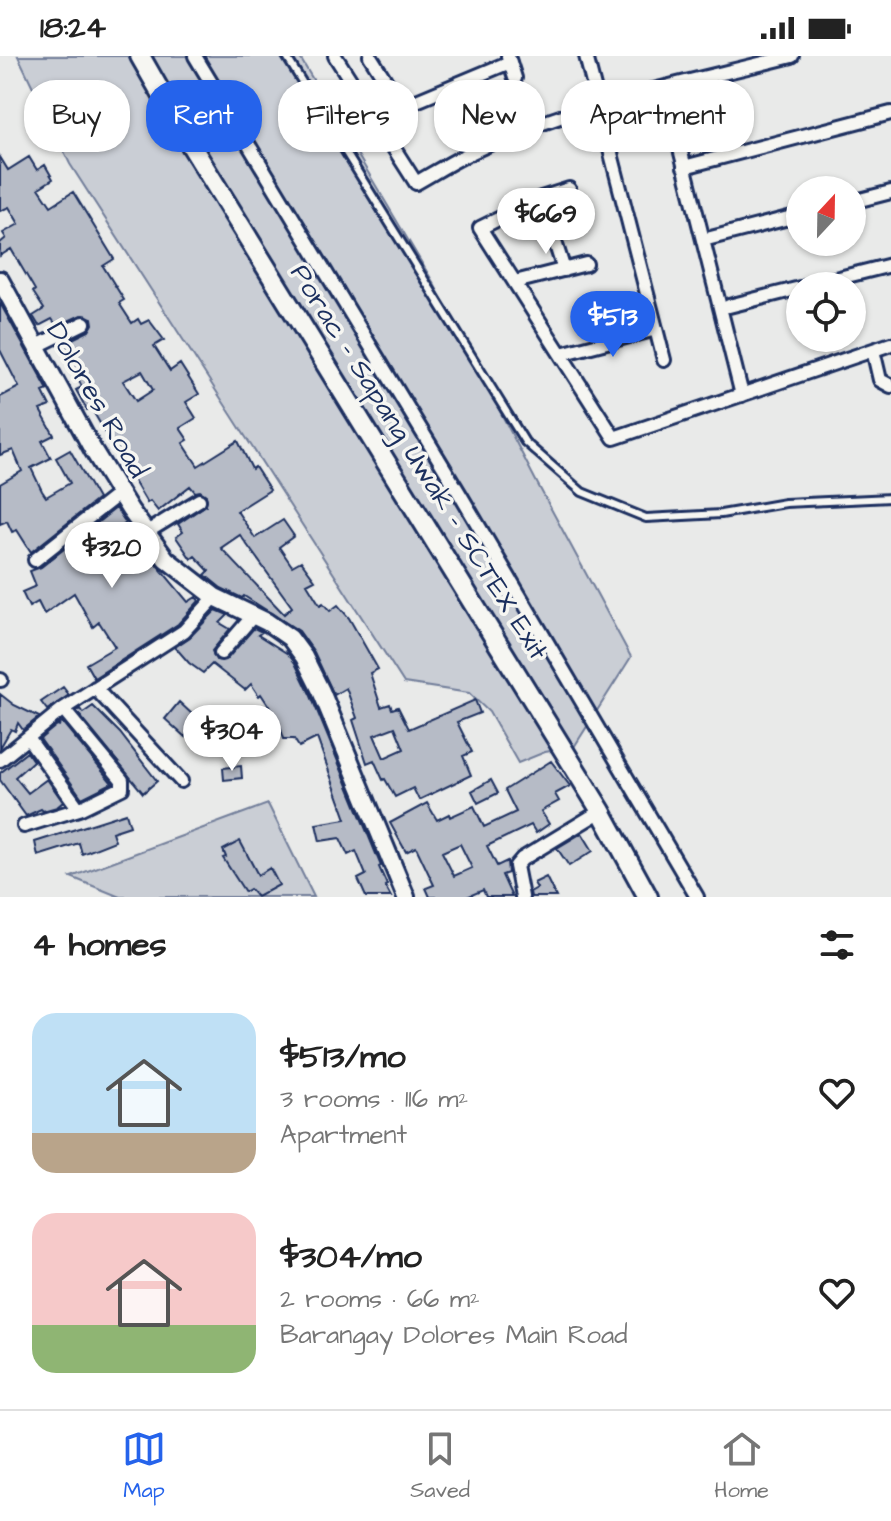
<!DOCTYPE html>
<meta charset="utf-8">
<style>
body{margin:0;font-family:"Architects Daughter",sans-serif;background:#f2f2f2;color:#222;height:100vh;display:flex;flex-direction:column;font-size:30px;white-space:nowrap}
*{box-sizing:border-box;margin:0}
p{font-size:26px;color:#767676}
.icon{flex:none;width:44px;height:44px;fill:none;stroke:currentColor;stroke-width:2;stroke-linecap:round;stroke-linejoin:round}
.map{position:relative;height:841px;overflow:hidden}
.drawer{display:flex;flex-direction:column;background:#fff;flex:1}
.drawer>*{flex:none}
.hud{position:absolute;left:24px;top:24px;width:844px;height:72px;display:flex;gap:16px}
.needle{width:52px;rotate:22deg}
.controls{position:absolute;left:786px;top:120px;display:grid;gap:16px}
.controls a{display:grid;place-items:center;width:80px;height:80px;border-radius:50%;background:#fff;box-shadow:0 2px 6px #0004;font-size:40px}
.price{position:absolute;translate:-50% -68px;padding:0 18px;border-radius:28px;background:#fff;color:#222;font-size:26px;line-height:52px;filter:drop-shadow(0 2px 4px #0008)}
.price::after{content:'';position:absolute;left:50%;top:48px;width:24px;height:18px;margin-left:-12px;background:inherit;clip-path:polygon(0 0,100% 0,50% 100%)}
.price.selected{background:#2563eb;color:#fff}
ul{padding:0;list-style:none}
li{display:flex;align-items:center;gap:24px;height:200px;padding:0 32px}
li span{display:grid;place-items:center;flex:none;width:224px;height:160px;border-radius:24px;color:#555}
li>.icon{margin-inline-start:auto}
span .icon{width:96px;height:96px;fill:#fffc;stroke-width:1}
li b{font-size:34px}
h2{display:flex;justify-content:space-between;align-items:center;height:96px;padding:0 32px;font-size:34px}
.tag{padding:0 28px;border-radius:32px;background:#fff;box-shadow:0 2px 6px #0004;font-size:28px;line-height:72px}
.tag.selected{background:#2563eb;color:#fff}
.status{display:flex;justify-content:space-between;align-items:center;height:56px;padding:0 40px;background:#fff;direction:ltr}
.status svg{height:22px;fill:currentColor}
.dock{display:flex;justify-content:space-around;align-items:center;height:112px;border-top:2px solid #e0e0e0;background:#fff;font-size:22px;color:#767676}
.dock a{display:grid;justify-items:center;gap:4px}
.dock .selected{color:#2563eb}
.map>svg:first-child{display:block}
</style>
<div class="status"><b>18:24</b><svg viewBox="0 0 49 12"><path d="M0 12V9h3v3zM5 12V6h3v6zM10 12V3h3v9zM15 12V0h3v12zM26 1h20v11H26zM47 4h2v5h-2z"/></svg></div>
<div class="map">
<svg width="891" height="841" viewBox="0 0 891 841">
<rect width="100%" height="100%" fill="#e9eae9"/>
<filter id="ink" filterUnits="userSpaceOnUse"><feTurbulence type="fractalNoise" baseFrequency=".0125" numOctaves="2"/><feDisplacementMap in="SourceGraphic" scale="16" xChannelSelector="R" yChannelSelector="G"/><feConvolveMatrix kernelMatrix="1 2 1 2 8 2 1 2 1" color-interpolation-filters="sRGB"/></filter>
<g filter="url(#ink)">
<path fill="#caced5" stroke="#727e9a" stroke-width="2" d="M18 0H299L433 226 536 425 631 601 574 691 545 696 518 707 489 656 469 637 404 627 70 108Z
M268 748 314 841H120L71 821Z"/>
<path fill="#b6bbc6" stroke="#1b2f5e" stroke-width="2" fill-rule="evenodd" d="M0 101 8 114 29 101 37 114 45 109 53 123 39 132 51 150 73 136 114 203 103 210 124 244 119 247 132 267 138 263 141 268 149 264 164 284 154 290 170 315 180 308 199 338 186 346 196 362 180 372 188 384 183 387 198 410 238 385 252 413 255 411 270 434 237 455 255 482 283 464 294 480 279 491 292 510 301 505 315 524 307 528 320 549 323 547 330 555 338 549 349 562 378 613 370 617 381 651 390 648 392 653 398 651 409 673 475 644 480 657 457 666 472 696 463 700 471 719 419 744 413 732 395 741 385 723 383 724 374 704 367 707 353 664 357 662 346 632 334 639 314 596 299 575 244 540 242 542 221 532 205 519 209 515 195 500 191 503 176 481 183 476 178 468 206 449V439L200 435 195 436 190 430 158 455 150 445 147 447 91 352 87 354 76 334 82 331 62 288 89 275 93 268 92 262 81 259 57 270 52 263 39 270 33 260 44 253 33 236 35 234 11 193 0 200V187L6 182 3 177 19 168 9 151 0 155ZM142 315 153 334 136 345 123 325ZM240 479 292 551 284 558 221 492ZM395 671 404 693 384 702 374 679Z
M0 247 48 334 43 336 50 350 40 354 54 379 42 385 51 402 31 412 42 435 46 441 70 427 56 402 70 394 98 443 31 496 17 474 12 476 7 465 0 468V428L22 415 13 394 0 399V341L19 331 0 294Z
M116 452 126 467 121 471 139 495 143 492 188 546 196 541 199 545 178 568 94 622 86 608 115 591 99 566 93 571 74 537 44 558 38 546 29 551 22 536 36 530 30 515 41 511Z
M216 554 228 559 220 567 230 573 212 595 216 604 227 603 254 572 262 576 258 579 288 598 295 607 311 640 381 810 379 811 387 829 385 830 391 841H366L358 823 366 819 356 795 348 799 340 782 320 785 316 768 346 763 317 682 299 691 294 683H284L278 664 261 638 259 640 251 628 245 634 212 608 203 617 189 607 175 591 190 581Z
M63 631 69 639 47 654 41 646Z
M0 638 14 649 39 661 23 674 18 667 15 675 11 673 0 692Z
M179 646 205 670 196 680 190 675 185 681 165 663Z
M93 650 120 677 157 725 143 737 76 655 80 653 83 657Z
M62 666 112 727 82 742 40 683 57 669 60 670 58 669Z
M27 696 33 705 15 721 28 737 47 723 63 746 57 751 43 755 41 753 26 760 0 724V717Z
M551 705 570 730 555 738 559 745 541 755 549 768 536 777 531 769 487 790 497 810 507 805 508 817 502 819 512 841H486L483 834 467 841H430L426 832 434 829 416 791 406 796 390 767 427 747 437 764 449 758 450 761 474 750 484 771 516 756 505 734ZM460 788 472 812 454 820 442 796Z
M241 710 242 722 224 724 223 712Z
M491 724 498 737 478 747 472 735Z
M126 757 130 770 112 776 115 785 82 798 79 787 38 800 35 786Z
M582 777 593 795 569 810 557 792Z
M240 785 258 819 270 812 279 829 257 841 250 833 245 836 223 802 226 801 223 794Z
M546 821 556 841H531L530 836 537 832 534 827Z"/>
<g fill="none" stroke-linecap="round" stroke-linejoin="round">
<g stroke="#1b2f5e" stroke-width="12">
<path id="service" d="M286 0 525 386 582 436 646 462 721 458 785 447 891 442"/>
</g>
<g stroke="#1b2f5e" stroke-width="18">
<path id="minor" d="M195 0 461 440 697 841
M335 0 416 127C432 118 448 108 464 100 566 49 683 28 792 0
M370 0 402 51 510 6
M508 0 515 22
M586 0 664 304
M665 33 742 339
M684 111 891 57
M569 133 541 142 480 172 614 382 891 288
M541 142 564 214
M852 146 891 136
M703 184 800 159
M515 226 586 208
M807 230 891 209
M729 250 800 232
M37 290 84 267
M873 294 880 324 891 330
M561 298 656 273
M147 476 199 444
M35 504 120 437
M221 597 253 560
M0 624H1
M95 632 181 725
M28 682 79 753
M0 704 63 653 184 575 215 541
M24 770 79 753 122 732V724L63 653
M522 841 516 810 522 803 601 755"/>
</g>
<g stroke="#1b2f5e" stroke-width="22">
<path id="tertiary" d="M0 224 93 394 130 454 166 503 215 541 267 566 290 582 304 601 321 635 406 841"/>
</g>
<g stroke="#1b2f5e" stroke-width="24">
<path id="secondary" d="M140 0 192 91 601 755 648 841"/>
</g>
<use href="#service" stroke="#f6f6f2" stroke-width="6"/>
<use href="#minor" stroke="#f6f6f2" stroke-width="12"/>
<use href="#tertiary" stroke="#f6f6f2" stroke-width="16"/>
<use href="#secondary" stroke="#f6f6f2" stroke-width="18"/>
</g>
</g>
<g text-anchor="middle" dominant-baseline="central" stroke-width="7" stroke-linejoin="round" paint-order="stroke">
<g font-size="28" fill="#1b2f5e" stroke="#f6f6f2">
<text transform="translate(97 344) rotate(60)">Dolores Road</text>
<text transform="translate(419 406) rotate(58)">Porac - Sapang Uwak - SCTEX Exit</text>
</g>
</g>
</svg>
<div class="controls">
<a><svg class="needle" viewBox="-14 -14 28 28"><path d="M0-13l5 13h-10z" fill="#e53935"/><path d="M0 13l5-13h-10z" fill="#767676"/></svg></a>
<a><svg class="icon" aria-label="locate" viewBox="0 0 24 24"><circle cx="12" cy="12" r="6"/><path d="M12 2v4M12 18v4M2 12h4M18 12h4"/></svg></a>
</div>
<b class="price" style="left:546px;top:200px">$669</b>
<b class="price selected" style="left:613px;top:303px">$513</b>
<b class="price" style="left:112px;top:534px">$320</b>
<b class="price" style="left:232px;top:717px">$304</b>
<div class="hud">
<a class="tag">Buy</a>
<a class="tag selected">Rent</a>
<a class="tag">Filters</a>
<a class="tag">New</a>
<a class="tag">Apartment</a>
</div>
</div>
<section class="drawer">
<h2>4 homes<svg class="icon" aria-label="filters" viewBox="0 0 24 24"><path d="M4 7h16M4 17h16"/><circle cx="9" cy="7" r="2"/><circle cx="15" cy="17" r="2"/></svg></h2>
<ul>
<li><span style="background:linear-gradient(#bfe0f5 75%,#b9a48a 0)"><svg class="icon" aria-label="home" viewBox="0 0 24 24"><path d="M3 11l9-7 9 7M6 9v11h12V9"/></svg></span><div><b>$513/mo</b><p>3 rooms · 116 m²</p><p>Apartment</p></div><svg class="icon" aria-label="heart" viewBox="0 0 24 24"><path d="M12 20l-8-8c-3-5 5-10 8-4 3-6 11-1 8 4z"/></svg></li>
<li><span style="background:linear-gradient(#f6c9c9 70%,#8fb573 0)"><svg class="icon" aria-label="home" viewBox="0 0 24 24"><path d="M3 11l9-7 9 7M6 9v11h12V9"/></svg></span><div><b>$304/mo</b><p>2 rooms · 66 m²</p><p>Barangay Dolores Main Road</p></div><svg class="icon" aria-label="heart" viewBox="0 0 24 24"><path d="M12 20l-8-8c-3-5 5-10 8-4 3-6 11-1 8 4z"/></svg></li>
</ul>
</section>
<nav class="dock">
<a class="selected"><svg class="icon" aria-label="map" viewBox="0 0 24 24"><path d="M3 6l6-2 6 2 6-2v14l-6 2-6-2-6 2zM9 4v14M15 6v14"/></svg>Map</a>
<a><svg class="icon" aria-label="saved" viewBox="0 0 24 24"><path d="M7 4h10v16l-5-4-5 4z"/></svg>Saved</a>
<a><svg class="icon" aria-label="home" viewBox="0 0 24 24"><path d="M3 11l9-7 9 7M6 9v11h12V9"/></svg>Home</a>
</nav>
